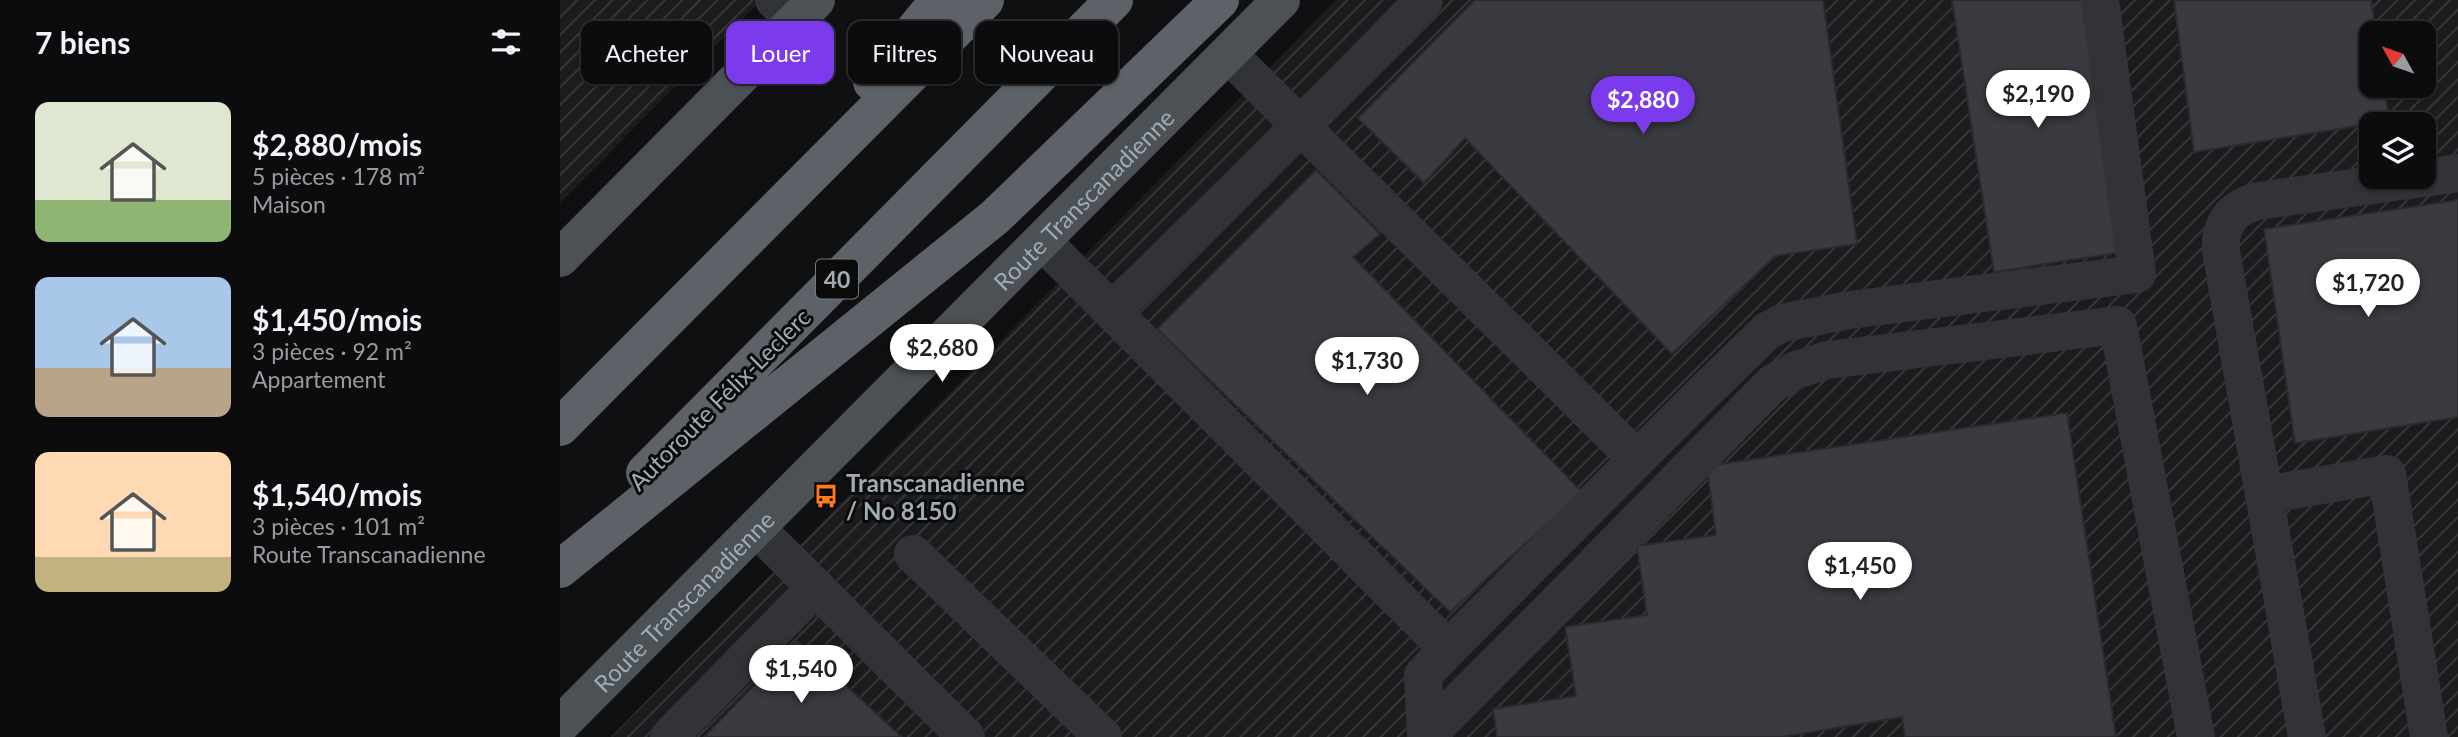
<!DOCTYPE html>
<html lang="fr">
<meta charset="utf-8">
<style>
body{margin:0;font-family:Lato,sans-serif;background:#1a1a1c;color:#f1f3f6;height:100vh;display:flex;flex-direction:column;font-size:26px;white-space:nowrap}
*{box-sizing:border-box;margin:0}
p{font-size:23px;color:#9a9b9e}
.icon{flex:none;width:38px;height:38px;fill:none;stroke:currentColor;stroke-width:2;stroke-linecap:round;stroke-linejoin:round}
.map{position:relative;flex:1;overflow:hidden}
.panel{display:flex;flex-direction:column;background:#0c0c0e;width:560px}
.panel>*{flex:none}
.top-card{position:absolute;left:21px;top:21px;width:665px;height:63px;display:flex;gap:14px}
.needle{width:46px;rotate:310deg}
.buttons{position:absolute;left:1799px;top:21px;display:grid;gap:14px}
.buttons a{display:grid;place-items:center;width:77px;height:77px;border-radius:14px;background:#0c0c0e;box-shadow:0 2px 5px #0004,0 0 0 2px #2c2c2e;font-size:35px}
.price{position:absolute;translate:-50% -60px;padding:0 16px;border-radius:24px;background:#fff;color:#222;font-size:23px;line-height:46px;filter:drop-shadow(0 2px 4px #0008)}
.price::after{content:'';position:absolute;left:50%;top:42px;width:21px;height:16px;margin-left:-10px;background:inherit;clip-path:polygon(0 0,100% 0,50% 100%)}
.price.active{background:#7c3aed;color:#fff}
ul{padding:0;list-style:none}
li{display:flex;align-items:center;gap:21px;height:175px;padding:0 35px}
li span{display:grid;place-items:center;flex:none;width:196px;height:140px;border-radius:14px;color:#555}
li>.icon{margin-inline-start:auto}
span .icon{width:84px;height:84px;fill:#fffc;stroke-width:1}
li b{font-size:30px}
h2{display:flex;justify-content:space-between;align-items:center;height:84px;padding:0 35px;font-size:30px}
.chip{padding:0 24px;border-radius:14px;background:#0c0c0e;box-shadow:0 2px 5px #0004,0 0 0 2px #2c2c2e;font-size:24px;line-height:63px}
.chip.active{background:#7c3aed;color:#fff}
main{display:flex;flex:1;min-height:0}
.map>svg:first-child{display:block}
</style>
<main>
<section class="panel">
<h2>7 biens<svg class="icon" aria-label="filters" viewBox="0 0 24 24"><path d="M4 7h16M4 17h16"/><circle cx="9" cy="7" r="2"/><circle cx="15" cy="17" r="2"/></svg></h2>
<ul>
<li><span style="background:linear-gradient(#dfe7d0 70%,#8fb573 0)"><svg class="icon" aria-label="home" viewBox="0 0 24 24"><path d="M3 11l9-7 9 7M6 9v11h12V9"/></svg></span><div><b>$2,880/mois</b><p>5 pièces · 178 m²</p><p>Maison</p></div></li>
<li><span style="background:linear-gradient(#a9c7e8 65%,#b9a48a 0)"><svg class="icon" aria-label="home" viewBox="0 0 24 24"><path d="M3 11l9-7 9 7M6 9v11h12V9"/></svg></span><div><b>$1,450/mois</b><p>3 pièces · 92 m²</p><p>Appartement</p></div></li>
<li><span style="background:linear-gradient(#ffd9b3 75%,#c2b280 0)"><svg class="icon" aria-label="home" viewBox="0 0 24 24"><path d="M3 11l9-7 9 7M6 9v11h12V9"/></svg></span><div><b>$1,540/mois</b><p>3 pièces · 101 m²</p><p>Route Transcanadienne</p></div></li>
</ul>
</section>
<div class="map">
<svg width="1898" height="737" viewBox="0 0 1898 737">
<defs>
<pattern id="industrial-furrows" width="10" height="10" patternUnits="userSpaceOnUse" patternTransform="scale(1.75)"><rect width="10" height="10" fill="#1c1c1f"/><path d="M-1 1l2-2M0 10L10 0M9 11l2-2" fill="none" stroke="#3a3a3d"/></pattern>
</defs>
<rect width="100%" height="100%" fill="#101012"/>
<path fill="url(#industrial-furrows)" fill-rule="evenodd" d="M0 0H201L0 203Z
M776 0H1898V737H51ZM1811 33H1864V86H1811ZM1811 124H1864V177H1811Z"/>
<path fill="#3a3b40" stroke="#2a2b2e" stroke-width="2" d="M915 0H1263L1297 244 1215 256 1112 354 905 138 864 183 798 118Z
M1392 0H1528L1563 252 1434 272Z
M1614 0H1811L1816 33H1811V86H1824L1829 121 1634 152Z
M756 170 820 234 793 257 1022 492 890 612 597 329Z
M1898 200V417L1735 443 1704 229Z
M1507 413 1556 737H1345L1342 717 1222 737H937L933 709 1016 696 1005 627 1087 615 1077 546 1156 535 1147 466Z
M237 641 342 737H144Z"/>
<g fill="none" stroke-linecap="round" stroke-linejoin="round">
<path stroke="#313337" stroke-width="38" d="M214 0 235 21
M668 54 1077 459
M482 241 888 649 1133 403 1207 331 1222 323 1289 310 1577 274 1540 0
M553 310 741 126 864 0
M1704 495 1827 474 1869 737
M196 528 406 737
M353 554 543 737
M866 735 863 675 888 649
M109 737 256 587
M866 737 1212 384 1236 370 1267 360 1558 325 1636 737
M1747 737 1661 251C1659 224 1672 208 1698 201L1898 173"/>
<g stroke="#4c5156" stroke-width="38">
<path d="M0 258 256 0"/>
<path id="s1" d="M0 725 721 0"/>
</g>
<path stroke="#5c6268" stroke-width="38" d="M312 82 379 0
M0 427 425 0
M85 473 554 0
M0 569 435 217 660 0"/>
</g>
<defs>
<g id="bus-bare" transform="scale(1.89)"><path d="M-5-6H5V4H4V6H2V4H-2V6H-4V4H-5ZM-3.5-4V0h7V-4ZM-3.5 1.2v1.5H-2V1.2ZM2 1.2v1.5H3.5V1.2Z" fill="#ff7a1a" stroke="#0b0b0c" stroke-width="2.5" paint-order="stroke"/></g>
</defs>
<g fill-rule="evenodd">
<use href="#bus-bare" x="266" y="496"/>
</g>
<g text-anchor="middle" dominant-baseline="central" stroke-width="6" stroke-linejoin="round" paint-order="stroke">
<rect fill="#0b0b0c" stroke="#737b82" stroke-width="2" x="256" y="259.5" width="42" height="39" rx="5"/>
<g font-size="23" font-weight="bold" fill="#a0abb4">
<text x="277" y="279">40</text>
</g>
<g font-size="24" fill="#a0abb4" stroke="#0b0b0c">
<text stroke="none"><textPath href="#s1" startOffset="742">Route Transcanadienne</textPath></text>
<text transform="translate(159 399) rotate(-45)">Autoroute Félix-Leclerc</text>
<text stroke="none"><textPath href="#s1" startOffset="175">Route Transcanadienne</textPath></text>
</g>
<g font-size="24" font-weight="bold" fill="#a0abb4" stroke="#0b0b0c" text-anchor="start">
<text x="286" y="482">Transcanadienne<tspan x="286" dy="28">/ No 8150</tspan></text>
</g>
</g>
</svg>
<div class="buttons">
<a><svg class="needle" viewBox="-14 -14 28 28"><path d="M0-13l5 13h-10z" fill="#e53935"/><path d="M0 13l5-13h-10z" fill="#9a9b9e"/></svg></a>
<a><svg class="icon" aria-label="layers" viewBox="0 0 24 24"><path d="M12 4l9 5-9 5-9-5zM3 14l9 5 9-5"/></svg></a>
</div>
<b class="price" style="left:1478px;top:130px">$2,190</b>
<b class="price active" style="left:1083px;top:136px">$2,880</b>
<b class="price" style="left:1808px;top:319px">$1,720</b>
<b class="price" style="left:382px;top:384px">$2,680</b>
<b class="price" style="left:807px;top:397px">$1,730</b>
<b class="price" style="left:1300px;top:602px">$1,450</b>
<b class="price" style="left:241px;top:705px">$1,540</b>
<div class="top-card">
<a class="chip">Acheter</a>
<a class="chip active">Louer</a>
<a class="chip">Filtres</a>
<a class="chip">Nouveau</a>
</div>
</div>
</main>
